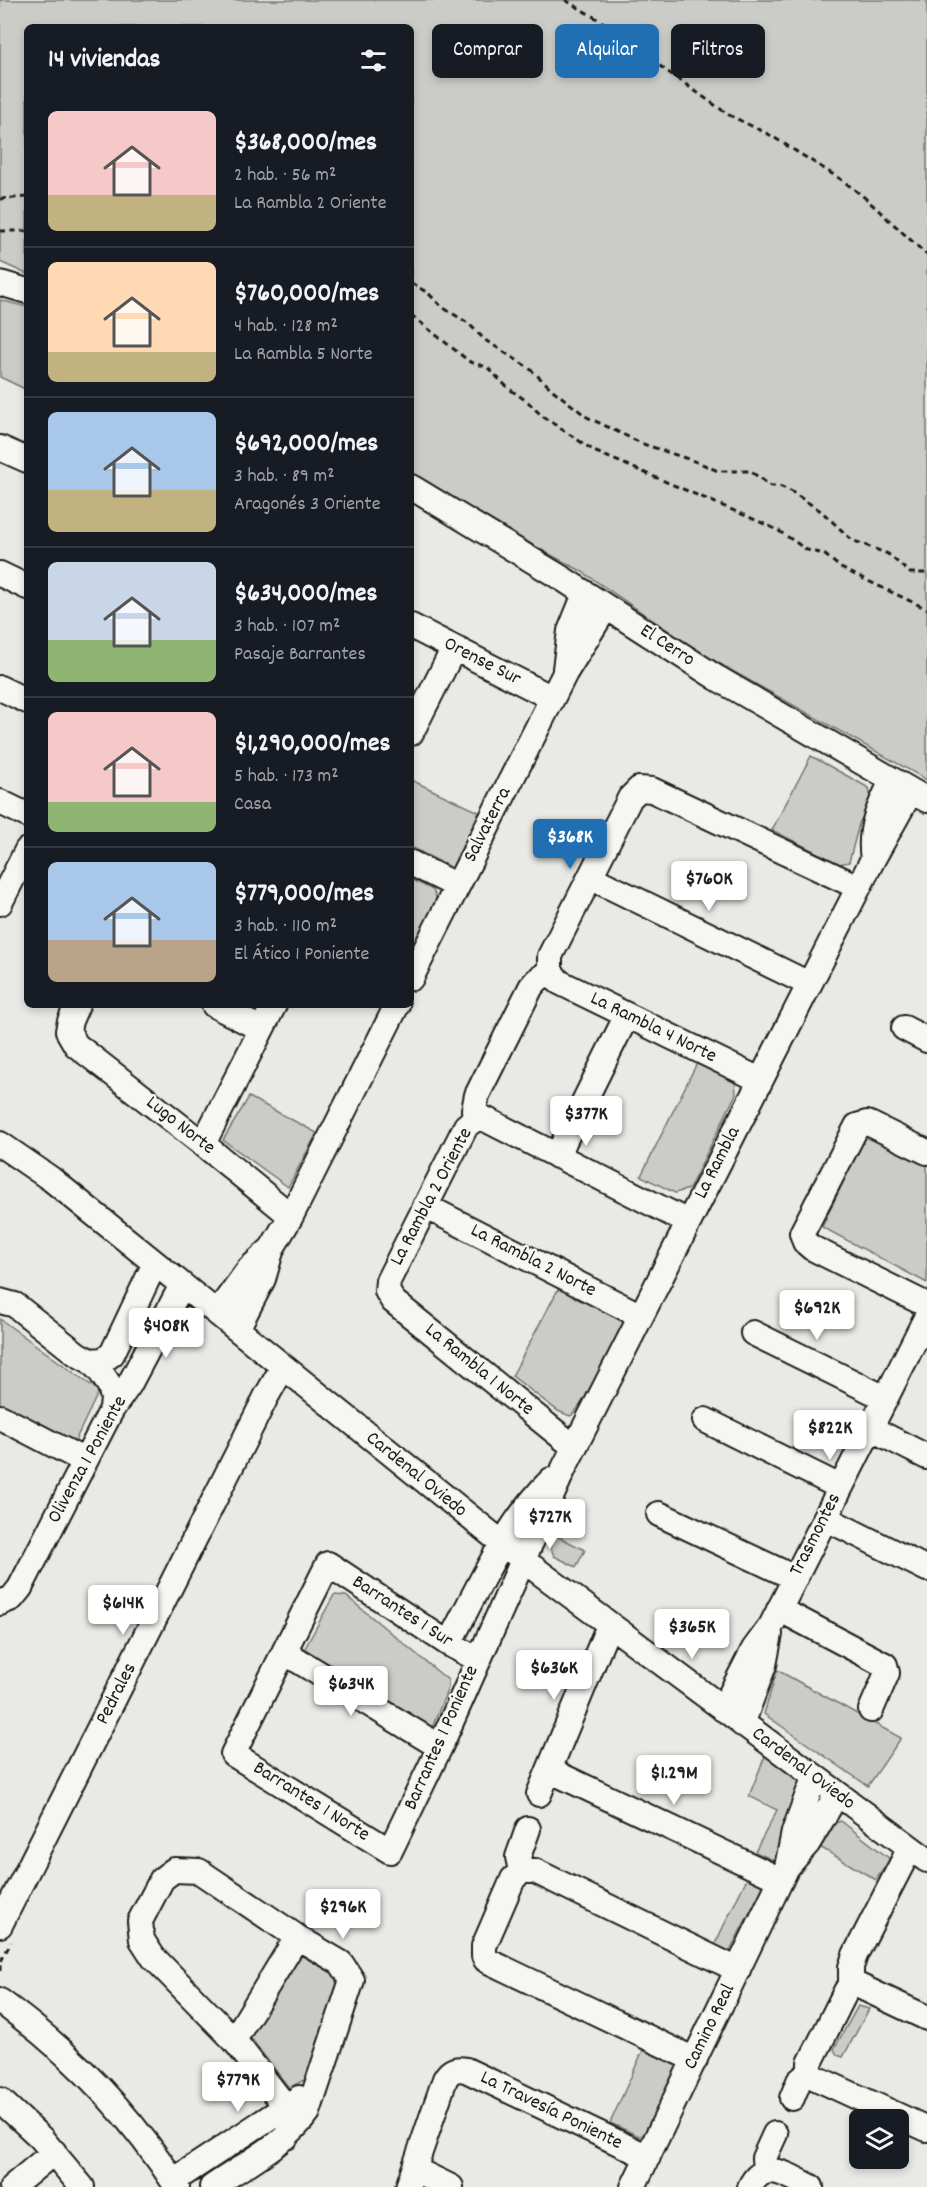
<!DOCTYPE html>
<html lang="es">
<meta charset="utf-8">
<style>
body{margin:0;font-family:Dekko,sans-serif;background:#20242c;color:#f1f3f6;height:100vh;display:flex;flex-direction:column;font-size:22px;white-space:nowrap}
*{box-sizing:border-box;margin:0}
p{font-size:20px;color:#9ea1a6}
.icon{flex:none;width:33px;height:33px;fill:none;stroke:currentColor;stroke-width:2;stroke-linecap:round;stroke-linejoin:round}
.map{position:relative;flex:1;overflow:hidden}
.details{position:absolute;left:24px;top:24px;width:390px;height:984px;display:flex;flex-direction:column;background:#171b24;border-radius:9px;box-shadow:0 3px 9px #0003}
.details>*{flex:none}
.top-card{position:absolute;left:432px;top:24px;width:405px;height:54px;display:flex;gap:12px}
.tools{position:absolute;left:849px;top:2109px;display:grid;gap:12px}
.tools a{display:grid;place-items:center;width:60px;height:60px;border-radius:9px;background:#171b24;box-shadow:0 3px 9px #0003;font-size:30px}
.price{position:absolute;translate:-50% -51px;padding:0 14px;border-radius:6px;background:#fff;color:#222;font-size:20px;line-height:39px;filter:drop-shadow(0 2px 3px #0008)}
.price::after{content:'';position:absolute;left:50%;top:36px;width:18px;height:14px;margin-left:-9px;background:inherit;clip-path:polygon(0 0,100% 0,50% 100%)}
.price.current{background:#1f6fb2;color:#fff}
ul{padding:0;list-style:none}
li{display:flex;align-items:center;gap:18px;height:150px;padding:0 24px}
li+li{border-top:2px solid #363941}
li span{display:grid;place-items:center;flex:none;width:168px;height:120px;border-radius:9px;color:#555}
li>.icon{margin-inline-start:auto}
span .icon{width:72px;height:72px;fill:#fffc;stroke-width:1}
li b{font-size:26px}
h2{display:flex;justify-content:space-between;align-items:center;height:72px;padding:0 24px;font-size:26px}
.chip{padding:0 21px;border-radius:9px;background:#171b24;box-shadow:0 3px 9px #0003;font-size:21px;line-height:54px}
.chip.current{background:#1f6fb2;color:#fff}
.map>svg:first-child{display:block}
</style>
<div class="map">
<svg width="927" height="2187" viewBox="0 0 927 2187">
<rect width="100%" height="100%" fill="#e9e9e5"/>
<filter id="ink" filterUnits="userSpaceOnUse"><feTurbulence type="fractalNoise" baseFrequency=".0167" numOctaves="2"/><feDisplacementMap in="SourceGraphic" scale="12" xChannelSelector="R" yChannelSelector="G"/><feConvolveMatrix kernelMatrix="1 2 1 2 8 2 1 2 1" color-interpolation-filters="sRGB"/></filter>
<g filter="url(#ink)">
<path fill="#cbcbc7" stroke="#747472" stroke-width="1.5" d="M0 0H927V780L704 655 581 571 411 480V27H27V274L0 262Z
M0 300 27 307V390L0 377Z
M811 756 869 788 871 799 859 824 849 862 839 864 772 830Z
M411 780 479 812 452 868 411 847Z
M411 879 433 890 437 900 411 948Z
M697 1063 735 1081 736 1094 689 1189 675 1193 641 1176Z
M249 1097 317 1133 288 1187 223 1140Z
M866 1133 927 1164V1283L822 1227Z
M561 1284 623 1317V1323C615 1340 583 1410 570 1416L558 1411 512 1376Z
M0 1319 99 1391 75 1441 0 1407Z
M553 1534 585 1550 576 1567 554 1556 549 1543Z
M334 1595 346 1596 448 1680V1688L430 1733 307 1659 304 1650Z
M777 1670 901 1738 868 1786 764 1714Z
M765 1756 804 1784 780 1853 773 1860 755 1852 777 1810 749 1796Z
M841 1821 890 1859 876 1880 818 1846 835 1823Z
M749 1874 765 1883 726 1958 712 1950Z
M297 1953 334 1974 338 1988 308 2078 289 2088 250 2037Z
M858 2006 869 2009 843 2057 837 2055 834 2049Z
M644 2048 677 2063 680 2070 649 2134 639 2136 610 2123Z"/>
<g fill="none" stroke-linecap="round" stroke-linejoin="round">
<g stroke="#1c1c1c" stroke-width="28">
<path id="minor" d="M0 283 27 291
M0 448 27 460
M411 487 563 579 717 678 927 800
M0 574 27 587
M411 626 552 698
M565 669 570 631 585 594
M0 688 27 701
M411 733 454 648
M0 802 27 815
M873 859C868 829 879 807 892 781
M411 863 457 886
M590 877 809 984
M0 903 27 850
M411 978 565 673 606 607
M77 1005 70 1021 68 1031 76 1045 203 1144 291 1216
M214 1005 261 1029
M904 1028 927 1040
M760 1080 559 982 550 971V956L630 798 639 789 652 790 858 887
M475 1119 466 1126 388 1281 387 1291 393 1301 574 1447
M475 1119H485L688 1222
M475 1119 474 1110 477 1095 531 987 537 980 550 971
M0 1144 51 1179 523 1560 927 1860
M203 1144 274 1005
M927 1152 872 1125 867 1123 857 1126 802 1233 805 1242 812 1248 927 1305
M557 1156 627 1015
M425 1206 641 1316
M0 1301 15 1305 77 1354 90 1361 100 1371 110 1386 113 1398 112 1409
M217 1313 249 1269 272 1248
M237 1329 263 1279 272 1248 291 1216 397 1005
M753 1333 885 1398
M90 1361 103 1360 112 1354 155 1263
M0 1417 85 1461
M705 1420 840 1487
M870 1428 927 1457
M659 1514 795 1578
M825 1518 927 1569
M0 1603 12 1598 20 1588 112 1409 129 1385 182 1285
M779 1609 885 1665 887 1673 871 1710
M449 1644C477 1589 507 1523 551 1480
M284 1652 440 1747
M477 1659 449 1644 328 1564 233 1754 390 1851 440 1747 564 1468 873 859 911 791
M723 1709 754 1649 771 1626 927 1316
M742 1724 764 1665 770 1634
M549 1770 781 1880
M539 1794 609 1625
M787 1867 794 1832 814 1778
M521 1871 513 1879 484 1946V1956L486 1960 695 2060
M521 1871H535L738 1970
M521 1871 518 1857 528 1829
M0 1925 266 1397 283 1367
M851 1986H859L927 2018
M0 2001C69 2051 131 2115 177 2187
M234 2040 297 1937
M810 2072V2063L846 1991 851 1986V1967L855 1955 910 1848
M810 2072 816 2078 927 2129
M792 2098 799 2081 810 2072
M0 2100 41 2138 82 2187
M414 2169 451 2187
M765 2171 764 2158 775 2134
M173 2181 299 2098
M12 2187 54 2152
M212 2187C245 2164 284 2145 308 2112L352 1980 341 1963 297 1937 199 1871 174 1870 162 1879 140 1921 142 1940 153 1957 234 2040 286 2107 291 2123 286 2137
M408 2187 445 2079C450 2070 457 2068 466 2070L648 2157
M633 2187 787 1867 808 1843 837 1794
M750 2187C764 2157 790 2177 811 2187"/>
</g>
<path stroke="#1c1c1c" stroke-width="3" stroke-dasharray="6 4.5" stroke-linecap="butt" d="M565 0 606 24 640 52 729 115 770 135 842 180 864 197 927 255
M0 199 27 197
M0 231H27
M411 283 428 293 442 307 468 323 485 340 529 368 554 391 587 417 643 444 700 463 718 471H750L771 486H779L789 490 821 511 852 540 888 554 910 573H927
M411 315 470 362 487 367 508 388 528 402 542 416 596 452 758 521 779 531 807 550 824 554 841 568 927 609
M0 1971V1963L11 1942"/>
<use href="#minor" stroke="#f6f6f2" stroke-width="24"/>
</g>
</g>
<g text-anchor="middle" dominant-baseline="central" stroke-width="4.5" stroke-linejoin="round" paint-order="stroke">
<g font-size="20" fill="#1c1c1c" stroke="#f6f6f2">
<text transform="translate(667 646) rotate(33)">El Cerro</text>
<text transform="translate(482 662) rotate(27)">Orense Sur</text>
<text transform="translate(488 825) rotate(-63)">Salvaterra</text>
<text transform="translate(653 1028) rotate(26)">La Rambla 4 Norte</text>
<text transform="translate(180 1126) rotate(38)">Lugo Norte</text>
<text transform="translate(718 1163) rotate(-63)">La Rambla</text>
<text transform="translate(432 1197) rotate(-62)">La Rambla 2 Oriente</text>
<text transform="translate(533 1261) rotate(27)">La Rambla 2 Norte</text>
<text transform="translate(479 1370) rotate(39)">La Rambla 1 Norte</text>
<text transform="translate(88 1460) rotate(-61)">Olivenza 1 Poniente</text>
<text transform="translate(416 1475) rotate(39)">Cardenal Oviedo</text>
<text transform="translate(816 1535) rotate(-63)">Trasmontes</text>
<text transform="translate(402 1612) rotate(33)">Barrantes 1 Sur</text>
<text transform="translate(117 1694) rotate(-63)">Pedrales</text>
<text transform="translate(442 1738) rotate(-66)">Barrantes 1 Poniente</text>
<text transform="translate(803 1769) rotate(37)">Cardenal Oviedo</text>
<text transform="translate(311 1802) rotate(32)">Barrantes 1 Norte</text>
<text transform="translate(710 2027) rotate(-64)">Camino Real</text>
<text transform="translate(551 2111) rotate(26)">La Travesía Poniente</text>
</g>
</g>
</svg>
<div class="tools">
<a><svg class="icon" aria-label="layers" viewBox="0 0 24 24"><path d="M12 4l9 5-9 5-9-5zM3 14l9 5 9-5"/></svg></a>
</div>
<b class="price current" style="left:570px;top:870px">$368K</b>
<b class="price" style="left:709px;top:912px">$760K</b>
<b class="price" style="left:586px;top:1147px">$377K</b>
<b class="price" style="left:817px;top:1341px">$692K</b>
<b class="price" style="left:166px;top:1359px">$408K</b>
<b class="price" style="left:830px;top:1461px">$822K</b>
<b class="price" style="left:550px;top:1550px">$727K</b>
<b class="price" style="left:123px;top:1636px">$614K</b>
<b class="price" style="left:692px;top:1660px">$365K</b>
<b class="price" style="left:554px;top:1701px">$636K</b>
<b class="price" style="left:351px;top:1717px">$634K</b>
<b class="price" style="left:674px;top:1806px">$1.29M</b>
<b class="price" style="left:343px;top:1940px">$296K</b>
<b class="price" style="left:238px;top:2113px">$779K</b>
<div class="top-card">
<a class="chip">Comprar</a>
<a class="chip current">Alquilar</a>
<a class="chip">Filtros</a>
</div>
<section class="details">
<h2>14 viviendas<svg class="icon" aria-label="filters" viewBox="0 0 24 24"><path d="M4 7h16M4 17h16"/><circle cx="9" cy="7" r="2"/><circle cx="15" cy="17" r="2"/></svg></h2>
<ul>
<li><span style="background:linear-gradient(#f6c9c9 70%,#c2b280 0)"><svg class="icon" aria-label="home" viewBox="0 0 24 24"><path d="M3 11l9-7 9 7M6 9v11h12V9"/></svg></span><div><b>$368,000/mes</b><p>2 hab. · 56 m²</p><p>La Rambla 2 Oriente</p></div></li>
<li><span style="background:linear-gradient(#ffd9b3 75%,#c2b280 0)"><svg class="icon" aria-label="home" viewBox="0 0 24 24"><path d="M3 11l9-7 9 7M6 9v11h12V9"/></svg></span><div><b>$760,000/mes</b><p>4 hab. · 128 m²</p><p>La Rambla 5 Norte</p></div></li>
<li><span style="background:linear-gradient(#a9c7e8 65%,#c2b280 0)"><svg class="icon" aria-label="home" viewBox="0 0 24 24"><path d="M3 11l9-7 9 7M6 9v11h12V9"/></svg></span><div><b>$692,000/mes</b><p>3 hab. · 89 m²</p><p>Aragonés 3 Oriente</p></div></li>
<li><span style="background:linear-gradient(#c9d6e8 65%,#8fb573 0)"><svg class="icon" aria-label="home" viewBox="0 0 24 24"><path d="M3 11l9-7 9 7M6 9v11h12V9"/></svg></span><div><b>$634,000/mes</b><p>3 hab. · 107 m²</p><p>Pasaje Barrantes</p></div></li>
<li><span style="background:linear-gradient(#f6c9c9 75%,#8fb573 0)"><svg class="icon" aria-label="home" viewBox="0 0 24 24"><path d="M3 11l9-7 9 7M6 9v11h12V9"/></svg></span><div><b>$1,290,000/mes</b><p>5 hab. · 173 m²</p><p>Casa</p></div></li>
<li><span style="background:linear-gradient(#a9c7e8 65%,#b9a48a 0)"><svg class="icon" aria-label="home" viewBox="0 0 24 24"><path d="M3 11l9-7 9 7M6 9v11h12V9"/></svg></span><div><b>$779,000/mes</b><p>3 hab. · 110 m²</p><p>El Ático 1 Poniente</p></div></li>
</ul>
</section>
</div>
